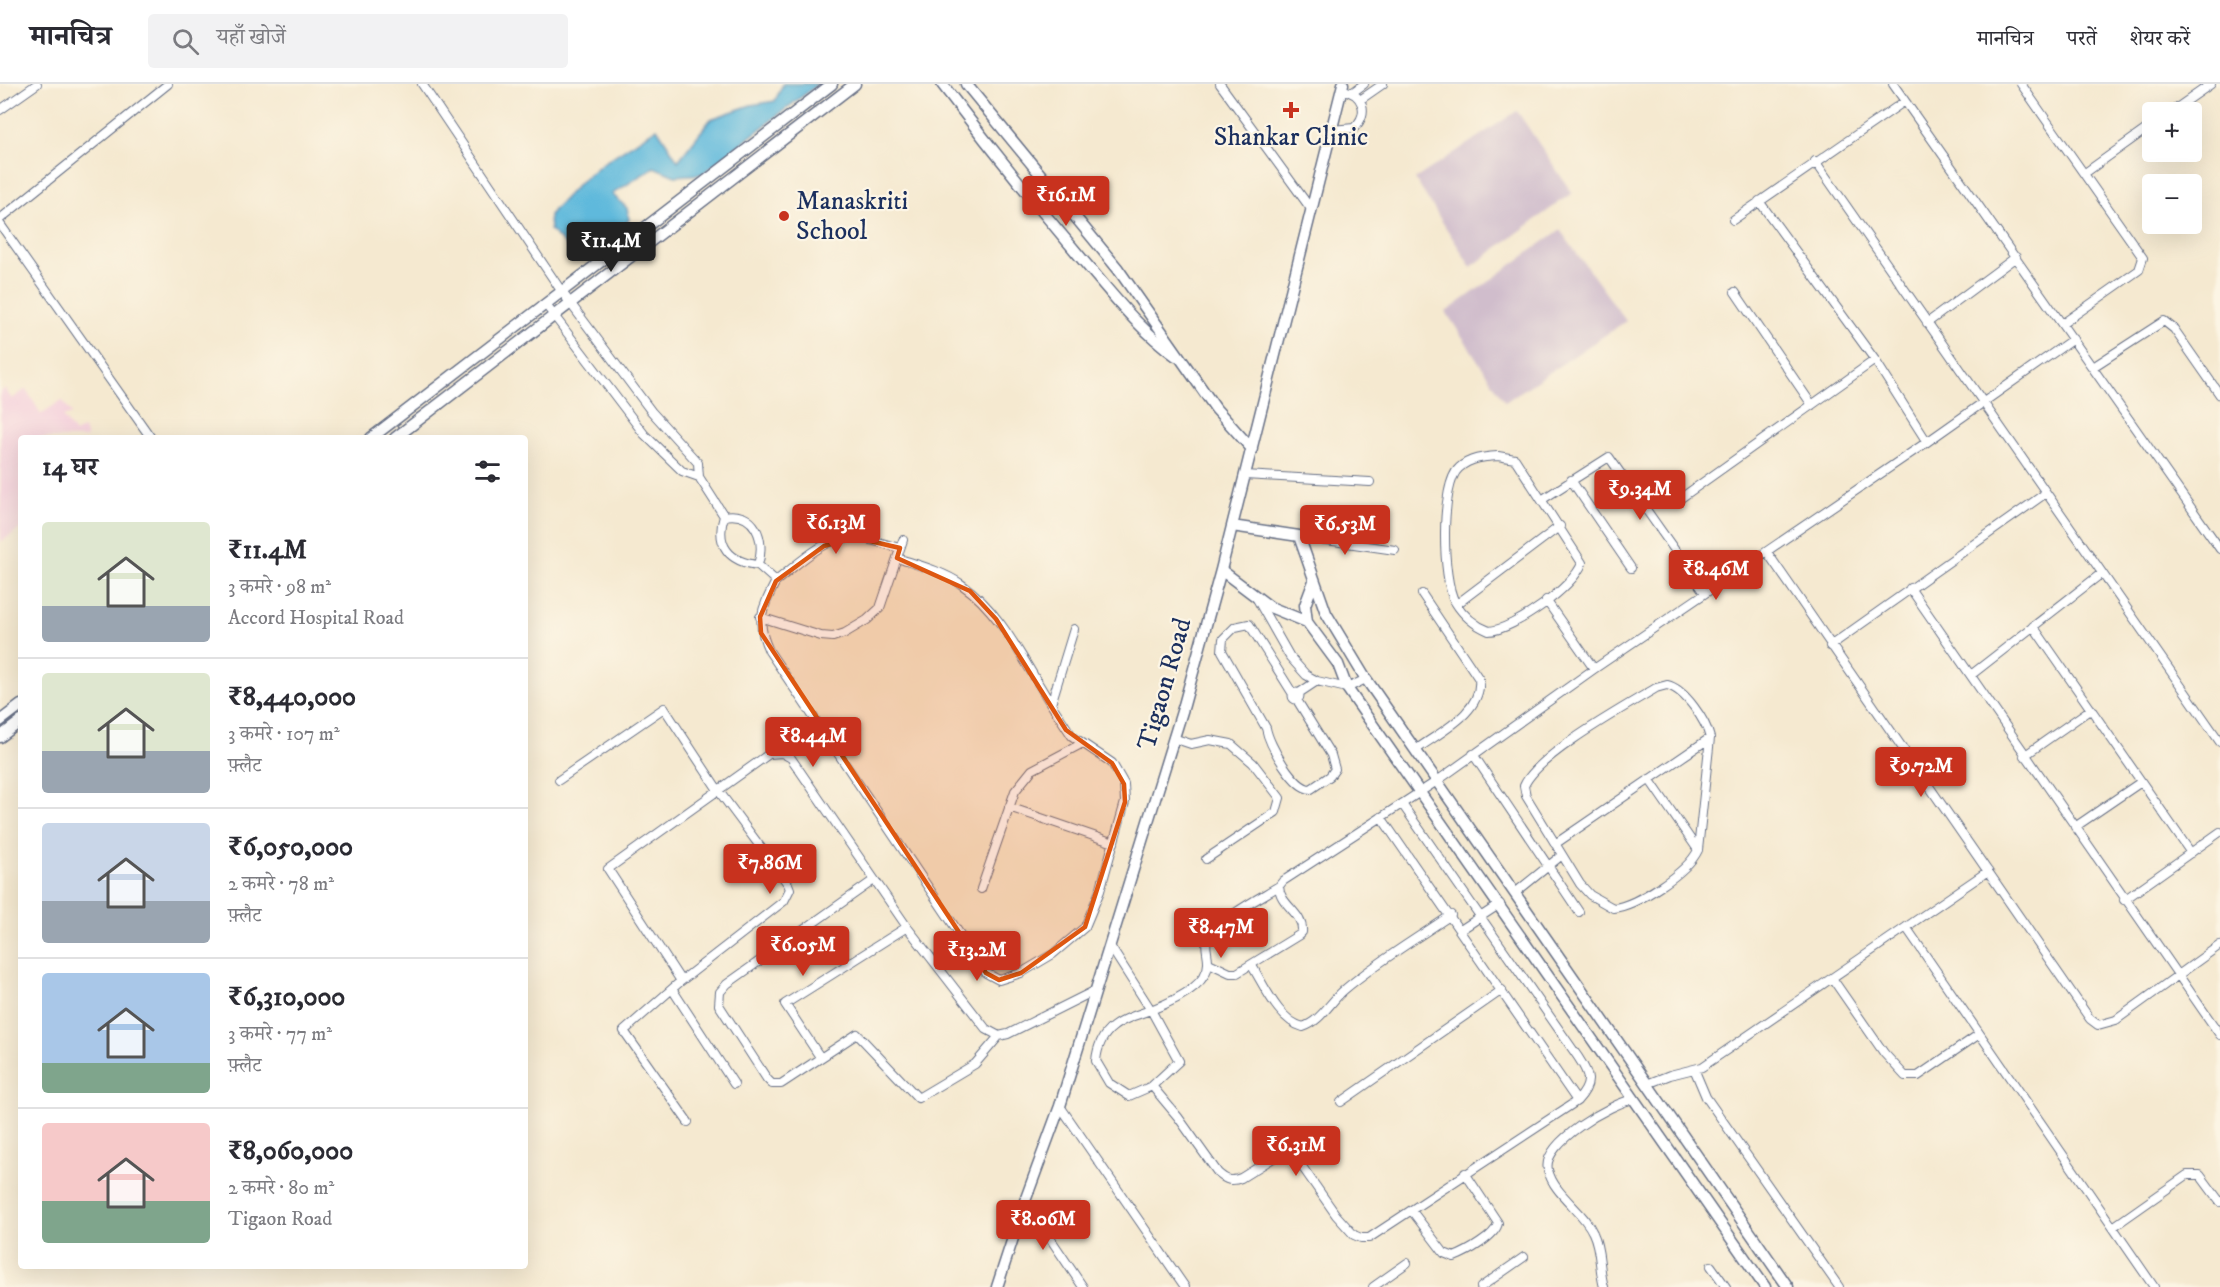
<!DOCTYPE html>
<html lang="hi">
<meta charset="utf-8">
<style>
body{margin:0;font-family:"IM FELL DW Pica","Noto Serif Devanagari",serif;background:#f2f2f3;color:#2b2b33;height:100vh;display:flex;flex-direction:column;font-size:22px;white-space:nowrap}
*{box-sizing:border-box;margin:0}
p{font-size:20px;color:#7c7c81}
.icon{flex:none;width:33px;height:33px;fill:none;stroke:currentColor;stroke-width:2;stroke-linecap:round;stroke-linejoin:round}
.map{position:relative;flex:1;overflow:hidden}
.panel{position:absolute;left:18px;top:351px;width:510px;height:834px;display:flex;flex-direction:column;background:#fff;border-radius:6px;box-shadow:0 6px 24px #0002}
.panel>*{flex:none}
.tools{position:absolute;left:2142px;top:18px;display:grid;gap:12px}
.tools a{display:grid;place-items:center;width:60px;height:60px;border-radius:6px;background:#fff;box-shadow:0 6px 24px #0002;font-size:30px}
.price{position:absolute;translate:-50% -51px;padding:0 14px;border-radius:6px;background:#c8321e;color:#fff;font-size:20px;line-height:39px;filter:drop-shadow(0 2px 3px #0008)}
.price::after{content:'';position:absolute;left:50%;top:36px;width:18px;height:14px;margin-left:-9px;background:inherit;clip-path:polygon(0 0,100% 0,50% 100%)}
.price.on{background:#222;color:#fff}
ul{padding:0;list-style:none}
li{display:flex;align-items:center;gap:18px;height:150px;padding:0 24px}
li+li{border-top:2px solid #e1e1e2}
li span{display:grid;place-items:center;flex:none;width:168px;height:120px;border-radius:6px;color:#555}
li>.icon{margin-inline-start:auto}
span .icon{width:72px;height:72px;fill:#fffc;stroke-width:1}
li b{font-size:26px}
h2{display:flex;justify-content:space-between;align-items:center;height:72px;padding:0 24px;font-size:26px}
header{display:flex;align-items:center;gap:36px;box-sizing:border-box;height:84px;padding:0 30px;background:#fff;border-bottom:2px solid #e1e1e2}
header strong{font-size:28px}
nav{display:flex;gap:33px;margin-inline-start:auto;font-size:21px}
.search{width:420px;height:54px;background:#f2f2f3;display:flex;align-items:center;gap:15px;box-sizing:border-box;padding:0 21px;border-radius:6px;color:#7c7c81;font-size:22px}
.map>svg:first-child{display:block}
</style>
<header>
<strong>मानचित्र</strong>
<div class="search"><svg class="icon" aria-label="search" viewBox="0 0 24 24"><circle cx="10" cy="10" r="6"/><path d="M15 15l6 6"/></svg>यहाँ खोजें</div>
<nav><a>मानचित्र</a><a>परतें</a><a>शेयर करें</a></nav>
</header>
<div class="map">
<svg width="2220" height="1203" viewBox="0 0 2220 1203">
<rect width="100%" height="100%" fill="#fcf5e5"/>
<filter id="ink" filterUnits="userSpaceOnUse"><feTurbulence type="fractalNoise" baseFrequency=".0167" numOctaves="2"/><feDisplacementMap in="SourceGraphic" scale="12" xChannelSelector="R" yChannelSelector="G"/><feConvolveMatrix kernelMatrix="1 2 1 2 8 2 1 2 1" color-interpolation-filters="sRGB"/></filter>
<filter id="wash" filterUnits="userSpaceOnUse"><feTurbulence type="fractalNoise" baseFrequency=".008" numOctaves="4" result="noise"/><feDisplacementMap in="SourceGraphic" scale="24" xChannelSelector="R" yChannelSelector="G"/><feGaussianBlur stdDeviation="1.35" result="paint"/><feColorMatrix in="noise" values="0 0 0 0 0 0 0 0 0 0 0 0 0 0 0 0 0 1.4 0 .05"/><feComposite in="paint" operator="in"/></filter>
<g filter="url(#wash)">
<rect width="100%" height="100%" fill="#f5e9d0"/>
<path fill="#f4cfdc" d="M5 305 12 315 26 305 41 330 62 316 72 330 63 333 75 349 84 344 87 354H21V444L1 458 0 308Z"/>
<path fill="#d0bdcc" d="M1517 27 1572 109 1471 183 1415 95Z
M1560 146 1626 237 1505 318 1446 228Z"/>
<path fill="#5fb9dc" stroke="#3d749d" stroke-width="1.5" d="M783 0H818L702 90 675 92 654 83 612 110 627 124 629 136 609 155 581 176 550 146 549 131 579 99 603 79 657 44 678 77 711 35 751 21 775 17Z"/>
</g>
<g filter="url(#ink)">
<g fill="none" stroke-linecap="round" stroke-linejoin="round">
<g stroke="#677086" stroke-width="10">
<path id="street" d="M422 0 562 208 651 327 698 379 699 393 682 387 644 350 546 221
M1220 0 1311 125
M1893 0 2220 465
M2021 0 2143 174 2139 186 2062 240
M1353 8 1364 0
M1360 16 1383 0
M0 26 37 0
M2171 28 2211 0
M1332 46 1354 44C1370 29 1363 9 1342 6
M1815 77 2220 658
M2085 89 2152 41
M1759 117 1875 276 1927 358
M0 135 168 0
M1733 136 1905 17
M0 140 151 354
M1735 208 1812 321
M1927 239 2016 173
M2093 283 2164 237 2174 245 2220 311
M1498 372 1515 375 1582 479C1575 502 1513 546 1489 547 1474 541 1463 531 1455 518 1442 496 1440 400 1459 384 1470 374 1483 373 1498 372Z
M1245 391 1370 398
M699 393 724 432C715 461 729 478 758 481 766 455 755 426 724 432
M1571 396 1631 484
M1681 414 1875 276
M1543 415 1609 373 1705 509
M1299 452 1395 466
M1767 468 2090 935 2098 941 2116 936 2220 861
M897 474C918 481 942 487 961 500 1001 527 1025 580 1051 620
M758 481 776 497C762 525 755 537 769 567L986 889 999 896 1021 889 1053 870 1085 843 1100 807 1125 718 1124 700 1112 679 1072 652 1051 620 1074 545
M776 497C797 481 825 452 854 453 869 454 886 461 900 464
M1910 504 2220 951
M1257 515 1290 573 1306 591 1317 597 1347 604 1366 595
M1546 516 1594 585
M1457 520 1560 442
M760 533 821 552 833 553 845 549 867 536 880 524 903 456
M2033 542 2191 769
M1830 562 2046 409
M1971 591 2102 489
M1667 601C1685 605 1706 637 1710 654L1698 766C1688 788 1636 822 1613 824L1590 811 1580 800 1526 712 1524 702C1537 671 1625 623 1656 604Z
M1292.5 612a3.5 3.5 0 1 1 7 0a3.5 3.5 0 1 1-7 0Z
M1299 609 1317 597
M1293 610 1249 540 1235 543 1223 555 1222 567 1266 644C1269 661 1294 705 1311 705L1330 692 1335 685 1331 671 1297 616
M1173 654 1191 660 1210 656 1231 660 1253 679 1280 714 1276 728 1206 775
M1417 665C1440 648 1483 628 1479 595L1422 510
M1473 670 1579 828
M2024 672 2091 625
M1649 695 1698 766
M559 696 664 624 718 706 788 800 790 805 784 817 681 897 624 947 688 1038
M1009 723 1114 759
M1381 733 1577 1017
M2075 743 2141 698
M1555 760 1710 654
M874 796 727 900 720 908 719 921 767 995 772 1000H781L857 950 918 1014 975 980 999 952
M981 805 1015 707 1032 686 1081 660
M1515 809 1562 771
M2124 816 2220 748
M1906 843 2154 1203
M1462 845 1500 820
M1110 862 1151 926C1121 936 1099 943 1096 977L1109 999 1129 1012 1152 1002 1178 1033 1218 1089C1226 1096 1231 1098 1241 1094L1283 1068 1294 1071 1336 1131 1354 1151 1361 1154H1369L1577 1017C1593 1000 1590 991 1578 973L1402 720
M1209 879 1230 889H1237L1299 851 1302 848C1304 829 1279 821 1279 802L1283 797 1437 697 1594 585 1927 358 2073 255
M1252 882C1264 901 1279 937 1303 943 1321 937 1330 918 1344 906 1377 878 1416 855 1451 831
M1832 894 1884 969 1905 992H1918L1978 951
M681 897 608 785 769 670 782 669 791 674 907 843 986 945 999 952 1008 950 1094 907
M672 905 734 1000
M820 973 785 920 907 843
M1695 987 1706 1013 1839 1203
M1647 1000 1670 991 1702 983 1988 787
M1152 1002 1179 977 1151 926C1169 919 1210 902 1208 877 1208 868 1203 859 1210 851 1228 830 1256 816 1279 802
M1341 1018 1502 906
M1060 1022 1185 1203
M1025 1117 1083 1203
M1412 1127 1444 1169 1454 1173C1467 1168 1496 1152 1498 1139L1465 1089
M2113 1143 2187 1091H2200L2220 1118
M1711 1182 1726 1203
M1373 1203 1407 1179
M1481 1203 1524 1173
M1604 1203C1599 1186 1601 1165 1593 1149 1583 1126 1554 1111 1548 1086 1541 1059 1612 1019 1634 1015"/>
</g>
<g stroke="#677086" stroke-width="13">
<path id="secondary" d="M942 0C989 62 1037 122 1087 181 1116 215 1140 246 1176 272
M966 0 1118 185 1216 325 1252 365
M371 354 832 0
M395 354 855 0
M1232 442 1299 452 1326 529 1364 592 1788 1203
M1221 486 1270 523 1307 538
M1314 497 1305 521 1307 538 1338 580 1347 604 1765 1203
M0 637 21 621
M0 653 21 637
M997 1203 1025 1117 1060 1022 1184 621 1221 486 1343 0"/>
</g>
<use href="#street" stroke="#fff" stroke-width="8"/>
<use href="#secondary" stroke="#fff" stroke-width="10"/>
</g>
</g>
<path fill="#de5710" fill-opacity="0.2" stroke="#de5710" stroke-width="4.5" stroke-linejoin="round" d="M853 453 900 464 897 474 970 507 996 535 1066 646 1112 679 1124 700 1125 718 1085 843 1021 889 999 896 986 889 761 549 760 533 776 497 824 462Z"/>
<g fill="#c8321e" stroke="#fcf5e5" stroke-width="2">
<path d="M1288 17h6v6h6v6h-6v6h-6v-6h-6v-6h6z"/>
<circle cx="784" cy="132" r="6"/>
</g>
<g text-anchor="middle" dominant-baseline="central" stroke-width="4.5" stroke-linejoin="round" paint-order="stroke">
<g font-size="26" fill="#1b2f5e" stroke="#fcf5e5">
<text x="1291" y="53">Shankar Clinic</text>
<text x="796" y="117" text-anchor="start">Manaskriti<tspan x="796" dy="30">School</tspan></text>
</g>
<g font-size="26" fill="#1b2f5e" stroke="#fcf5e5">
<text transform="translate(1165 600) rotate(-74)">Tigaon Road</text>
</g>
</g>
</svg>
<div class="tools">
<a>+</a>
<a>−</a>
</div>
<b class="price" style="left:1066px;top:143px">₹16.1M</b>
<b class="price on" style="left:611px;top:189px">₹11.4M</b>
<b class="price" style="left:1640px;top:437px">₹9.34M</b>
<b class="price" style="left:836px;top:471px">₹6.13M</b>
<b class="price" style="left:1345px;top:472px">₹6.53M</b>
<b class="price" style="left:1716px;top:517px">₹8.46M</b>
<b class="price" style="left:813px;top:684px">₹8.44M</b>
<b class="price" style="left:1921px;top:714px">₹9.72M</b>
<b class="price" style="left:770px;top:811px">₹7.86M</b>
<b class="price" style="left:1221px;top:875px">₹8.47M</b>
<b class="price" style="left:803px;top:893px">₹6.05M</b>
<b class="price" style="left:977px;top:898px">₹13.2M</b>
<b class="price" style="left:1296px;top:1093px">₹6.31M</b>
<b class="price" style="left:1043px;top:1167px">₹8.06M</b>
<section class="panel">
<h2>14 घर<svg class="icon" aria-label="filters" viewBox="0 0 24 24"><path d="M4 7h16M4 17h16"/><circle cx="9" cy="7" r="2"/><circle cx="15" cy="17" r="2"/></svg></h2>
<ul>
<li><span style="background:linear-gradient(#dfe7d0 70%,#9aa5b1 0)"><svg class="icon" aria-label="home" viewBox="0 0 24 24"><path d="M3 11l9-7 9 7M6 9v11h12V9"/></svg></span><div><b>₹11.4M</b><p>3 कमरे · 98 m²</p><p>Accord Hospital Road</p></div></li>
<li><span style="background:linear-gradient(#dfe7d0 65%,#9aa5b1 0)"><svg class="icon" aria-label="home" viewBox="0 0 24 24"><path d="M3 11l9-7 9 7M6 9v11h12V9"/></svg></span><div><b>₹8,440,000</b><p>3 कमरे · 107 m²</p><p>फ़्लैट</p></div></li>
<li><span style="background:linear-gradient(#c9d6e8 65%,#9aa5b1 0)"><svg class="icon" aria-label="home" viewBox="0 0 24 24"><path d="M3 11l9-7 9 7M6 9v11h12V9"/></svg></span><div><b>₹6,050,000</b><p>2 कमरे · 78 m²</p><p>फ़्लैट</p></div></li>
<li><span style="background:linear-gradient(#a9c7e8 75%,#7fa58c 0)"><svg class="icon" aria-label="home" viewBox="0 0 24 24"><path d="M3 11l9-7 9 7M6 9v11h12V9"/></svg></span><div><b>₹6,310,000</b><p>3 कमरे · 77 m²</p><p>फ़्लैट</p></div></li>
<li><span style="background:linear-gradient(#f6c9c9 65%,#7fa58c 0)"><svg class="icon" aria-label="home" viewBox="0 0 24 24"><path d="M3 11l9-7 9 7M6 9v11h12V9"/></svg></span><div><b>₹8,060,000</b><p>2 कमरे · 80 m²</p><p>Tigaon Road</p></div></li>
</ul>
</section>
</div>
